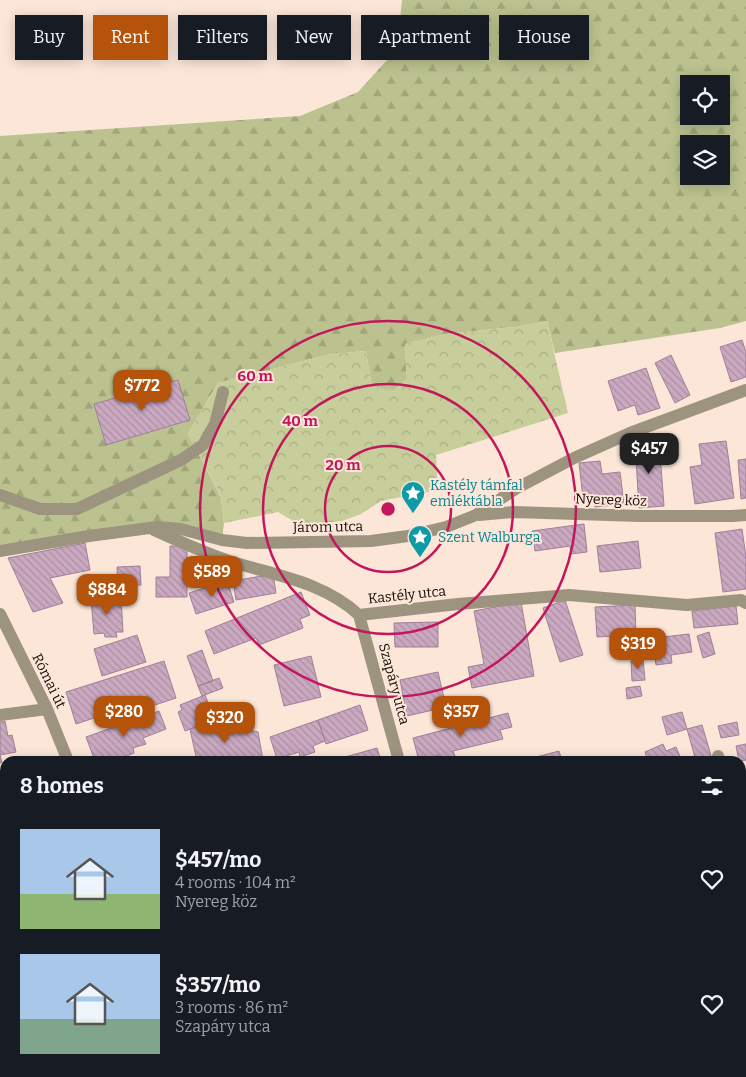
<!DOCTYPE html>
<meta charset="utf-8">
<style>
body{margin:0;font-family:Bitter,serif;background:#20242c;color:#f1f3f6;height:100vh;display:flex;flex-direction:column;font-size:19px;white-space:nowrap}
*{box-sizing:border-box;margin:0}
p{font-size:16px;color:#9ea1a6}
.icon{flex:none;width:28px;height:28px;fill:none;stroke:currentColor;stroke-width:2;stroke-linecap:round;stroke-linejoin:round}
.map{position:relative;flex:1;overflow:hidden}
.side{position:absolute;left:0px;top:756px;width:746px;height:321px;display:flex;flex-direction:column;background:#171b24;border-radius:15px 15px 0 0;box-shadow:0 2px 12px #0003}
.side>*{flex:none}
.top-card{position:absolute;left:15px;top:15px;width:716px;height:45px;display:flex;gap:10px}
.buttons{position:absolute;left:680px;top:75px;display:grid;gap:10px}
.buttons a{display:grid;place-items:center;width:50px;height:50px;border-radius:0px;background:#171b24;box-shadow:0 2px 12px #0003;font-size:25px}
.price{position:absolute;translate:-50% -42px;padding:0 11px;border-radius:10px;background:#b45309;color:#fff;font-size:16px;line-height:32px;filter:drop-shadow(0 1px 2px #0008)}
.price::after{content:'';position:absolute;left:50%;top:30px;width:15px;height:11px;margin-left:-8px;background:inherit;clip-path:polygon(0 0,100% 0,50% 100%)}
.price.on{background:#222;color:#fff}
ul{padding:0;list-style:none}
li{display:flex;align-items:center;gap:15px;height:125px;padding:0 20px}
li span{display:grid;place-items:center;flex:none;width:140px;height:100px;border-radius:0px;color:#555}
li>.icon{margin-inline-start:auto}
span .icon{width:60px;height:60px;fill:#fffc;stroke-width:1}
li b{font-size:21px}
h2{display:flex;justify-content:space-between;align-items:center;height:60px;padding:0 20px;font-size:21px}
.pill{padding:0 18px;border-radius:0px;background:#171b24;box-shadow:0 2px 12px #0003;font-size:18px;line-height:45px}
.pill.on{background:#b45309;color:#fff}
.map>svg:first-child{display:block}
</style>
<div class="map">
<svg width="746" height="1077" viewBox="0 0 746 1077">
<defs>
<pattern id="forest-firs" width="22" height="20" patternUnits="userSpaceOnUse" patternTransform="scale(1.25)"><rect width="22" height="20" fill="#bbc28f"/><path d="M5 1l3.5 6h-7zM16 11l3.5 6h-7z" fill="#a0a57a"/></pattern>
<pattern id="park-crowns" width="20" height="18" patternUnits="userSpaceOnUse" patternTransform="scale(1.25)"><rect width="20" height="18" fill="#c7cd9b"/><path d="M2 6a3 3 0 1 1 6 0M12 15a3 3 0 1 1 6 0" fill="none" stroke="#aaaf84"/></pattern>
<pattern id="building-back-hatch" width="6" height="6" patternUnits="userSpaceOnUse" patternTransform="scale(1.25)"><rect width="6" height="6" fill="#c9a8c0"/><path d="M-1 5l2 2M0 0l6 6M5-1l2 2" fill="none" stroke="#ac8fa4"/></pattern>
</defs>
<rect width="100%" height="100%" fill="#fbe6d8"/>
<path fill="url(#forest-firs)" fill-rule="evenodd" d="M402 0H746V321L720 328 555 353 547 321 516 327 446 334 405 344 407 379 393 391 372 387 366 351 331 354 218 383 188 434 221 497 224 523 222 540 181 529 0 551V136L300 116 358 92 397 49ZM689 84H721V116H689ZM689 144H721V176H689Z"/>
<path fill="url(#park-crowns)" d="M547 321 568 413 436 455 438 490 381 501 361 514 342 521 316 524 295 522 278 512 224 523 221 496 188 434 218 383 331 354 366 351 372 387 393 391 407 379 405 344 446 334 516 327Z
M155 1073H212L215 1077H157Z"/>
<path fill="url(#building-back-hatch)" stroke="#9f8097" d="M742 340 746 352V377L731 382 720 347Z
M671 355 690 395 675 403 655 363Z
M646 368 660 408 638 415 635 405 618 411 608 381Z
M178 380 190 420 106 445 94 404Z
M659 441 664 506 639 508 635 443Z
M726 441 734 498 695 504 690 467 702 465 699 444Z
M746 459V498L741 499 738 460Z
M600 461 602 474 620 472 624 504 595 507 594 497 583 498 579 463Z
M584 524 587 552 571 554 570 546 535 551 532 531Z
M742 529 746 557V589L723 592 715 533Z
M638 541 641 568 600 572 597 546Z
M85 543 90 570 50 578 63 603 33 612 8 558Z
M170 546H187V597H156V577H170Z
M140 566 141 585 118 586 117 567Z
M273 574 276 593 236 600 233 581Z
M227 581 234 602 196 614 189 593Z
M301 592 310 615 300 619 303 628 259 645 256 638 214 654 205 631Z
M121 597 123 632H116L117 637H105L104 633 94 634 91 599Z
M565 600 583 655 560 662 543 608Z
M521 602 534 676 472 688 468 667 484 664 474 611Z
M635 605 636 635 597 637 595 607Z
M736 606 738 624 694 628 692 611Z
M438 622V647H395L394 623Z
M709 632 715 654 703 658 697 636Z
M689 634 692 652 671 655 672 663 656 665 655 657 648 658 646 639Z
M137 635 146 662 102 676 94 649Z
M202 650 213 681 198 686 187 656Z
M311 656 321 697 284 706 274 665Z
M643 659 645 680 632 681 631 661Z
M164 661 176 698 152 706 150 697 138 701 139 703 76 724 66 692Z
M438 672 446 707 407 716 400 680Z
M219 678 223 688 202 696 198 686Z
M640 686 642 696 627 699 626 688Z
M205 695 215 720 185 731 178 712 182 710 180 705Z
M360 705 368 730 326 744 318 720Z
M159 711 166 729 143 738 146 744 133 748 134 753 114 761H95L86 737Z
M682 712 687 729 667 735 662 717Z
M508 713 512 727 500 730 503 739 453 751 455 756 440 760 439 755 419 761 413 738Z
M215 720 221 735 245 729 258 732 263 760 197 761 190 729Z
M318 720 325 741 313 746 315 752 300 757 299 752 277 759 270 737Z
M5 721 8 736 12 735 16 752 0 755 2 763H0V722Z
M737 722 739 735 721 738 718 726Z
M702 725 712 759 696 761 687 729Z
M663 744 666 751 676 747 682 761H648L645 752Z
M746 744V760L739 761 736 746Z
M377 748 381 761H331Z
M559 751 562 761H521Z
M746 778V796L743 797 741 779Z
M5 787V806L0 808V788Z
M5 827V849L0 850V829Z
M746 854V892L741 894V856Z
M3 903 5 928 0 929V904Z
M5 985V1011L0 1012V986Z
M741 1068 745 1077H712L710 1073 705 1075 704 1072H741Z
M123 1072H155L157 1077H113Z
M261 1072H287L289 1077H263Z
M353 1072H369L370 1077H347Z
M437 1072H482L485 1077H440Z
M491 1072H514L505 1077H494Z
M577 1072H600L602 1077H570Z
M616 1072H654L656 1077H618Z"/>
<g fill="none" stroke-linecap="round" stroke-linejoin="round">
<path stroke="#9d9480" stroke-width="12" d="M0 495 40 509H77L181 460 203 445 215 424 223 392
M479 515 513 512 640 516H732L746 515
M154 530C178 541 201 551 226 560 272 575 323 581 359 615
M0 551 89 536 157 527 181 529 222 540 247 543 371 541 408 536 446 527 476 515 517 488 574 458 630 433 746 390
M0 614 47 709 68 761
M359 615 458 604 569 595 687 605 741 600 746 603
M359 615 399 761
M0 715 47 709
M718 756 720 761
M741 813 746 824
M741 939 746 937
M0 965 5 966
M229 1072 232 1077
M534 1077 540 1072"/>
</g>
<g fill="none" stroke="#c2185b" stroke-width="2.5">
<circle cx="388" cy="509" r="63"/>
<circle cx="388" cy="509" r="125"/>
<circle cx="388" cy="509" r="188"/>
</g>
<defs>
<g id="sight-pin" transform="scale(1.25)"><path d="M0 17L-7.5 6A9.5 9.5 0 1 1 7.5 6Z" fill="#0f9aa8" stroke="#fbe6d8"/><path d="M0-6L1.8-2.2L6-1.7L2.9 1.2L3.7 5.4L0 3.3L-3.7 5.4L-2.9 1.2L-6-1.7L-1.8-2.2Z" fill="#fff"/></g>
</defs>
<g fill-rule="evenodd">
<use href="#sight-pin" x="413" y="493"/>
<use href="#sight-pin" x="420" y="537"/>
</g>
<g text-anchor="middle" dominant-baseline="central" stroke-width="4" stroke-linejoin="round" paint-order="stroke">
<g font-size="14" fill="#0d838f" stroke="#fbe6d8" text-anchor="start">
<text x="430" y="485">Kastély támfal<tspan x="430" dy="16">emléktábla</tspan></text>
<text x="438" y="537">Szent Walburga</text>
</g>
<g font-size="14" fill="#160b05" stroke="#fbe6d8">
<text transform="translate(611 500) rotate(2)">Nyereg köz</text>
<text transform="translate(328 527) rotate(-1)">Járom utca</text>
<text transform="translate(407 595) rotate(-6)">Kastély utca</text>
<text transform="translate(49 681) rotate(64)">Római út</text>
<text transform="translate(394 684) rotate(75)">Szapáry utca</text>
</g>
</g>
<circle cx="388" cy="509" r="8" fill="#c2185b" stroke="#fbe6d8" stroke-width="2.5"/>
<g font-size="15" text-anchor="middle" font-weight="bold" fill="#c2185b" stroke="#fbe6d8" stroke-width="4" stroke-linejoin="round" paint-order="stroke">
<text x="255" y="381">60 m</text>
<text x="300" y="426">40 m</text>
<text x="343" y="470">20 m</text>
</g>
</svg>
<div class="buttons">
<a><svg class="icon" aria-label="locate" viewBox="0 0 24 24"><circle cx="12" cy="12" r="6"/><path d="M12 2v4M12 18v4M2 12h4M18 12h4"/></svg></a>
<a><svg class="icon" aria-label="layers" viewBox="0 0 24 24"><path d="M12 4l9 5-9 5-9-5zM3 14l9 5 9-5"/></svg></a>
</div>
<b class="price" style="left:142px;top:412px">$772</b>
<b class="price on" style="left:649px;top:475px">$457</b>
<b class="price" style="left:212px;top:598px">$589</b>
<b class="price" style="left:107px;top:616px">$884</b>
<b class="price" style="left:638px;top:670px">$319</b>
<b class="price" style="left:124px;top:738px">$280</b>
<b class="price" style="left:461px;top:738px">$357</b>
<b class="price" style="left:225px;top:744px">$320</b>
<div class="top-card">
<a class="pill">Buy</a>
<a class="pill on">Rent</a>
<a class="pill">Filters</a>
<a class="pill">New</a>
<a class="pill">Apartment</a>
<a class="pill">House</a>
</div>
<section class="side">
<h2>8 homes<svg class="icon" aria-label="filters" viewBox="0 0 24 24"><path d="M4 7h16M4 17h16"/><circle cx="9" cy="7" r="2"/><circle cx="15" cy="17" r="2"/></svg></h2>
<ul>
<li><span style="background:linear-gradient(#a9c7e8 65%,#8fb573 0)"><svg class="icon" aria-label="home" viewBox="0 0 24 24"><path d="M3 11l9-7 9 7M6 9v11h12V9"/></svg></span><div><b>$457/mo</b><p>4 rooms · 104 m²</p><p>Nyereg köz</p></div><svg class="icon" aria-label="heart" viewBox="0 0 24 24"><path d="M12 20l-8-8c-3-5 5-10 8-4 3-6 11-1 8 4z"/></svg></li>
<li><span style="background:linear-gradient(#a9c7e8 65%,#7fa58c 0)"><svg class="icon" aria-label="home" viewBox="0 0 24 24"><path d="M3 11l9-7 9 7M6 9v11h12V9"/></svg></span><div><b>$357/mo</b><p>3 rooms · 86 m²</p><p>Szapáry utca</p></div><svg class="icon" aria-label="heart" viewBox="0 0 24 24"><path d="M12 20l-8-8c-3-5 5-10 8-4 3-6 11-1 8 4z"/></svg></li>
</ul>
</section>
</div>
